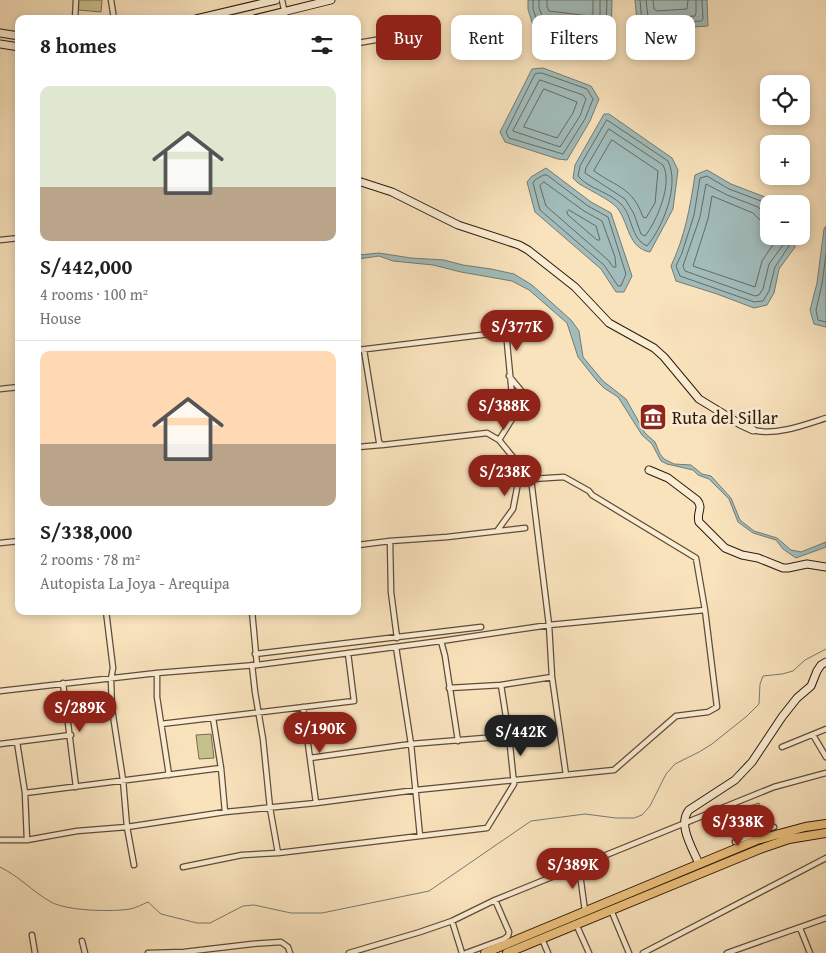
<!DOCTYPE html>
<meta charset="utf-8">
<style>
body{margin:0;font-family:"Gentium Book Plus",serif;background:#f2f2f2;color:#222;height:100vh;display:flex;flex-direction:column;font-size:19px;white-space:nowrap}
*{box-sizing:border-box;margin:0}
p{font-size:16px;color:#767676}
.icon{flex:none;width:28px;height:28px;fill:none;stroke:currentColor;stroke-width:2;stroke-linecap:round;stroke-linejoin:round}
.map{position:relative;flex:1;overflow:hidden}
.drawer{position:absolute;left:15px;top:15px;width:346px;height:600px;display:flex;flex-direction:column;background:#fff;border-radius:10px;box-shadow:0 2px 8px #0003}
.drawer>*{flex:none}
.hud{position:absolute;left:376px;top:15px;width:374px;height:45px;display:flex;gap:10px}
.buttons{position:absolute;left:760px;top:75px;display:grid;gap:10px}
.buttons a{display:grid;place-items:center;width:50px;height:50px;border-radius:10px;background:#fff;box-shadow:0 2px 8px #0003;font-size:25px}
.price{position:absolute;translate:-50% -42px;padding:0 11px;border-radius:18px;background:#8f2418;color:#fff;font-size:16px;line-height:32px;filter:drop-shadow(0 1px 2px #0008)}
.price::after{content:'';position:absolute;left:50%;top:30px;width:15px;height:11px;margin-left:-8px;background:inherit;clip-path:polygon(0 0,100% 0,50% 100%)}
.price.current{background:#222;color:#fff}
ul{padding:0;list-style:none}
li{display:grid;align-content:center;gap:10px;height:265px;padding:0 25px}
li+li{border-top:1px solid #e0e0e0}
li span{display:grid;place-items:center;height:155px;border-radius:10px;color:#555}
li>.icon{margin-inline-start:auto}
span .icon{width:90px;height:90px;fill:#fffc;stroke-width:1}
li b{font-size:21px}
h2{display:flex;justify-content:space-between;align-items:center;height:60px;padding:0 25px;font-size:21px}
.pill{padding:0 18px;border-radius:10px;background:#fff;box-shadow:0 2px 8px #0003;font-size:18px;line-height:45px}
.pill.current{background:#8f2418;color:#fff}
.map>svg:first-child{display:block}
</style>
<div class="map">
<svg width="826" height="953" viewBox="0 0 826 953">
<rect width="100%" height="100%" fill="#f9e3bd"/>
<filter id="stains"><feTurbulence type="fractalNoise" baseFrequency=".004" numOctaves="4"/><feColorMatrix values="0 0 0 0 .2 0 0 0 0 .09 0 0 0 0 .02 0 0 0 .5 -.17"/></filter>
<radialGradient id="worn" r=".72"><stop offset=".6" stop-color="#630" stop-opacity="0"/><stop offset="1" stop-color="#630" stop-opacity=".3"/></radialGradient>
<path fill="#c5c18c" stroke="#796d4b" d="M78 0H102L101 12 78 10Z
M211 734 214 758 199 759 196 735Z
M759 803 764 820 741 826 736 810Z"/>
<path fill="#a1bcbb" stroke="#737b74" d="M528 0H612L611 39 569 31 534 29 528 9Z
M635 0H707L708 26 638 31Z
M543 68 591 86 599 99 590 121 567 160 558 159 505 142 500 132 532 69Z
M604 114H609L672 158 678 170 673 209 650 252C628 248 629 224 618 209 613 201 587 189 578 183L573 178 575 165Z
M546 168 591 202 611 213 632 276 624 292H616L601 269 535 212 527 182 531 177Z
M707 170 731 184 765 197 770 204 769 236H793L795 247 779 269 774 293 767 305 754 308 717 294 676 281 671 266C685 236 690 208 695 175Z
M826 226V327L814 324 810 310 817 283 824 229Z
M379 253 411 258 444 260 463 265 491 269 514 274 532 285 571 320 579 331 583 357 603 381 626 399 645 433 655 442 660 454 664 459 674 464 691 465 702 474 711 476 731 498 740 520 754 531 777 538 791 550 801 552 826 542V547L796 558 783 549 776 540 753 533 738 522 729 499 709 479 698 475 693 470 667 464 661 461 652 444 642 435 618 397 604 388 597 381 578 357 567 323 529 290 512 281 461 272 433 265 393 261 379 256 358 259V255Z"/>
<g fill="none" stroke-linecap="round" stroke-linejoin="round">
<path stroke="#676a62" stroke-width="1" d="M533 0V9L538 24 569 26 604 32 606 30 607 0
M539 0V8L543 18 570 20 598 25 600 22V0
M547 0V7L549 11 590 16 593 14V0
M640 0 642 23 644 25 701 21 703 19 702 0
M646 0 648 17 650 19 695 16 696 13V0
M653 0 654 9 657 11 687 9 688 0
M542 73 587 89 593 99 585 119 563 154 509 138 506 132 535 74Z
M540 80 583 95 586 99 580 116 560 147 513 131Z
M544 89 577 102 573 113 557 138 524 127Z
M607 120 668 161C680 185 663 227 647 246 630 238 633 216 621 204 609 192 589 189 578 176L580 166Z
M609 129 663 165C673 183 657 221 645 236L641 234 634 214 625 199 585 173 586 168Z
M612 140 658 171 655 203 646 218 643 217C632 187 618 188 594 171Z
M544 175H547L588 206 608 217 626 274 621 286H618L604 265 540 210 533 183 535 180Z
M544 182 584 211 602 221 615 257 616 267H613L608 260 546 206 540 186Z
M769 208 761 201 729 189 707 176 700 178 694 215 682 253 676 266 680 276 754 302 763 301 769 291 775 267 789 246 788 236
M569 210 596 226 600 240H597L568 215 567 212Z
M769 215 763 212 758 207 727 195 706 184 700 217 683 266 685 271 755 296 759 295 763 289 769 264 783 245 782 236
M769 222 760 220 753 213 712 196 708 219 693 266 755 287 762 261 774 243V236
M826 254 822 284 816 310 818 320 826 322"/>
<path stroke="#737b74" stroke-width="1" d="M0 867C19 876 33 892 51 902 67 911 112 912 130 909 136 908 143 904 148 902L161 914 197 923H210L243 906 254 905 291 913H322L429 891 531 821 585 814 616 818H634L642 815 650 806 666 774 675 764 699 752 712 744 747 716 759 704 760 684 763 676 782 674 793 671 805 660 826 649"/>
<g stroke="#604c37" stroke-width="7">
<path id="street" d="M111 0 114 19
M282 0 286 19
M75 19 76 0
M358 43 393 37
M0 240 19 238
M358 350 506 332 514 416 499 440
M364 350 379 442 382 445 487 433 499 440 531 479 549 625 552 677 566 775
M509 376 524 394 527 403 514 416
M0 389 19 387
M753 430C776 436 804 425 826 418
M358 447 381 445
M497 531 513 509 521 467
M390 541 391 592 397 638
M0 543 19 541
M358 545 390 541 447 537 525 528
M106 611 113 668 111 679 112 709 123 780 127 827 134 865
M252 611 257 665
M441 641 445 656 458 741
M396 647 411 744 420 836
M255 654 481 627
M252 665 255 692 263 739 270 808 278 853
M157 673V697L169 775
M63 683 76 787
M449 688 501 685 552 677
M0 691 157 673 257 665 441 641 549 625 705 610
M303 707 316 803
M213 718 221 768 225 812
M161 724 354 701 348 653
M813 735 826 757
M17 742 25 793 27 840
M0 744 71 735
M782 747 826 729
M310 758 411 744 509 736
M25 793 221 768
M730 805 743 839 774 827
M0 840H27L77 831 127 827 225 812 316 803 416 790 614 770 676 716 708 712 717 707 705 610 696 558 592 495 589 491 564 477 531 479
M735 842 743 839
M183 867 242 855 278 853 487 828 514 784 509 736 501 685
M579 867 585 911
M495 900 509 932 508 936 504 939 505 944
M611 910 629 953
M452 921 462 953
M576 924 589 953
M800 928 810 953
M32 935 35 953
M542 939 548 953
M82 941 85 953
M148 953 184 952 252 944 281 942 288 947 290 953
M349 953 420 932 452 921 495 900 774 787 826 773
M466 953 504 939
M643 953 826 858
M727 953 826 918"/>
</g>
<g stroke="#2d190a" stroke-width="9">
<path id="secondary" d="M196 19 276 0
M254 19 331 0
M0 33 19 36
M0 44 19 47
M358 181 392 192 458 225 519 245 528 250 575 287 609 323 654 348 664 357 699 399 740 424 753 430
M649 470 668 478 697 500C704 508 696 513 699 522L725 548 742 555 758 558 783 568H788L807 564 826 567
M699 864C693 849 677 825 689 810L735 780 752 762 782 717 797 698 811 686 817 671 821 665 826 662"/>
</g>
<g stroke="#2d190a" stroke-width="10">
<path id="primary" d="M485 953 757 840 805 827 826 824
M507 953 760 849 789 839 826 833"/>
</g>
<use href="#street" stroke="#fbedd4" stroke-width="4.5"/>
<use href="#secondary" stroke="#fbedd4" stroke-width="7"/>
<use href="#primary" stroke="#ecc27e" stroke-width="8"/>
</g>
<defs>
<g id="museum-square" transform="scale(1.4375)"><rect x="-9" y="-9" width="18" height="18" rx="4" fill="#8f2418" stroke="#fbedd4"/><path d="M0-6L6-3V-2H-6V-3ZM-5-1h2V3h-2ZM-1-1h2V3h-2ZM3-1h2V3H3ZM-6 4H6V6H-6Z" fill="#fff"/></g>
</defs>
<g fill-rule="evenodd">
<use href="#museum-square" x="653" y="417"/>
</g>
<g text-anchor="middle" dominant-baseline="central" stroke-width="5" stroke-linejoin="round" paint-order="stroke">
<g font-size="18" fill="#2d190a" stroke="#fbedd4" text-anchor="start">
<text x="672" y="417">Ruta del Sillar</text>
</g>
</g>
<rect width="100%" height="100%" filter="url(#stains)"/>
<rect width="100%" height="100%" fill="url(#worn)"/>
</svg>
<div class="buttons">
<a><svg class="icon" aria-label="locate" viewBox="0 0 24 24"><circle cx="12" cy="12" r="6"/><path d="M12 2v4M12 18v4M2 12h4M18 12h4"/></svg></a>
<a>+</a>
<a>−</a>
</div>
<b class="price" style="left:517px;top:352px">S/377K</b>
<b class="price" style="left:504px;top:431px">S/388K</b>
<b class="price" style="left:505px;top:497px">S/238K</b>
<b class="price" style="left:80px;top:733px">S/289K</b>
<b class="price" style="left:320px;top:754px">S/190K</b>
<b class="price current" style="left:521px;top:757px">S/442K</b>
<b class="price" style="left:738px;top:847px">S/338K</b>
<b class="price" style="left:573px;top:890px">S/389K</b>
<div class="hud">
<a class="pill current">Buy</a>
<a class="pill">Rent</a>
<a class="pill">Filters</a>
<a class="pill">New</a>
</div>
<section class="drawer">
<h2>8 homes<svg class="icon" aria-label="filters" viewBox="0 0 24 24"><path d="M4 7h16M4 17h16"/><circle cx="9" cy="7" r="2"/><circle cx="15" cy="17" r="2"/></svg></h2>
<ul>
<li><span style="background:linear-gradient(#dfe7d0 65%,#b9a48a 0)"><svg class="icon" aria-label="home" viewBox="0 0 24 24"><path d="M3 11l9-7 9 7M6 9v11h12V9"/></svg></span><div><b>S/442,000</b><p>4 rooms · 100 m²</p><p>House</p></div></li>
<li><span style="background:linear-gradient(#ffd9b3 60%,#b9a48a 0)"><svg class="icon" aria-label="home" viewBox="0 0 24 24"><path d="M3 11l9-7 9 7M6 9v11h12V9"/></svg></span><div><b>S/338,000</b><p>2 rooms · 78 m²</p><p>Autopista La Joya - Arequipa</p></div></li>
</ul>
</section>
</div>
